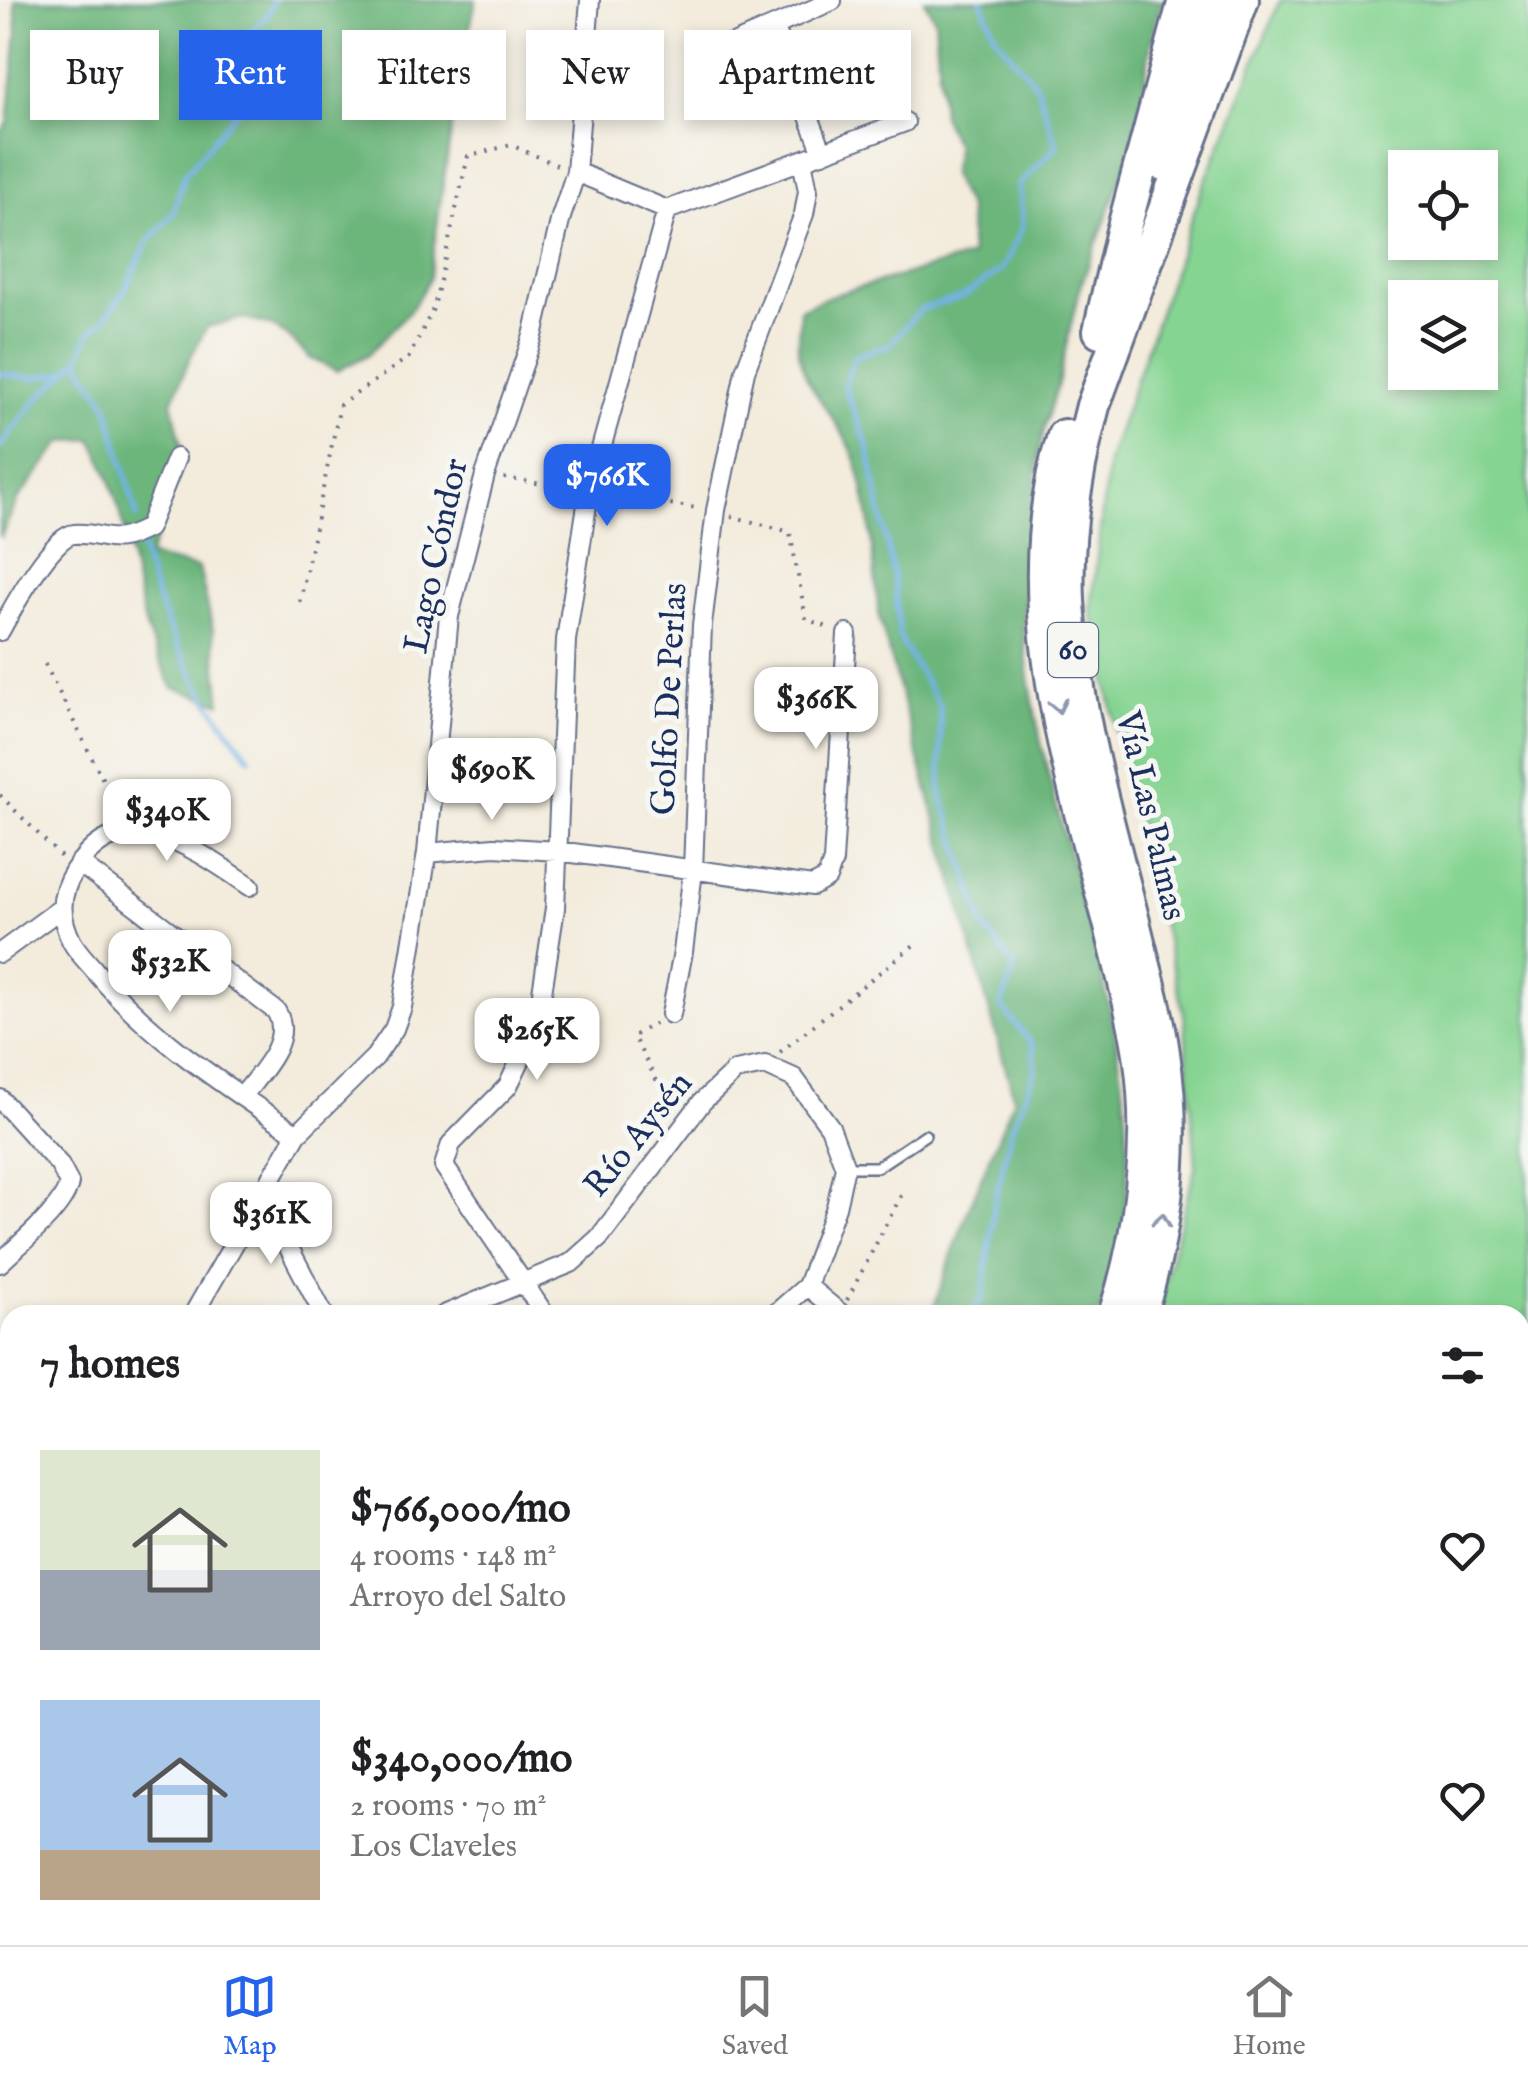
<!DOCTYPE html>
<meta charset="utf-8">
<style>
body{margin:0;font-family:"IM FELL English",serif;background:#f6f6f6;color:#202124;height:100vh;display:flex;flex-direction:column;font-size:38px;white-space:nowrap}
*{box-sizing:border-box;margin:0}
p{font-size:32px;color:#757577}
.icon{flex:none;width:55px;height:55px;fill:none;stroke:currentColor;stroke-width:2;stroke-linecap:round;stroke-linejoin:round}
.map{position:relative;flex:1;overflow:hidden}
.sheet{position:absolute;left:0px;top:1305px;width:1530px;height:640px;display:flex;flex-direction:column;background:#fff;border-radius:30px 30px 0 0;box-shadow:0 5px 15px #0003}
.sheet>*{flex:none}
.guide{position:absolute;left:30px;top:30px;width:1000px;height:90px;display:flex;gap:20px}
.controls{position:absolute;left:1388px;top:150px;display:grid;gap:20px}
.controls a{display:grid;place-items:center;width:110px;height:110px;border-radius:0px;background:#fff;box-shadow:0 5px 15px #0003;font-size:50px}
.price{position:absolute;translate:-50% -85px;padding:0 22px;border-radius:20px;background:#fff;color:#222;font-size:32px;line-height:65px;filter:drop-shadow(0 2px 5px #0008)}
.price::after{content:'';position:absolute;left:50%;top:60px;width:30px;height:22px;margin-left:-15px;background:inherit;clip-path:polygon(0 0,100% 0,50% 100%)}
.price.current{background:#2563eb;color:#fff}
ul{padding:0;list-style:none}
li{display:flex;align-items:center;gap:30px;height:250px;padding:0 40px}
li span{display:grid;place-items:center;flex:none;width:280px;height:200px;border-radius:0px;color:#555}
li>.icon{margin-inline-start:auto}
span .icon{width:120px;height:120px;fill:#fffc;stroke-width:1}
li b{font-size:42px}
h2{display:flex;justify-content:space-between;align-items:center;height:120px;padding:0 40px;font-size:42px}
.tag{padding:0 35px;border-radius:0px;background:#fff;box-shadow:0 5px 15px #0003;font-size:35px;line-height:90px}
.tag.current{background:#2563eb;color:#fff}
.tabs{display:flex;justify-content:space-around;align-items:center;height:140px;border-top:2px solid #e0e0e0;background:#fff;font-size:28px;color:#757577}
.tabs a{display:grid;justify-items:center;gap:5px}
.tabs .current{color:#2563eb}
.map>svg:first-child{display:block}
</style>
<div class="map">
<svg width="1528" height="1945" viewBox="0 0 1528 1945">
<rect width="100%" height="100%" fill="#f6f6f2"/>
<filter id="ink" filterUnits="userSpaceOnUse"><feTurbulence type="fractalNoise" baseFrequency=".01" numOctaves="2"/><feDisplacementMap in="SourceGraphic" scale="20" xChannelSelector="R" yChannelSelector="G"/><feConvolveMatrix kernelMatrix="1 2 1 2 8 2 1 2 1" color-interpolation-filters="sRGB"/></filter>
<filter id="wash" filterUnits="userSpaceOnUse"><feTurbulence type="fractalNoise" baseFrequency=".0048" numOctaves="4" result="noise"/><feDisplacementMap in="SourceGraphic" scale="40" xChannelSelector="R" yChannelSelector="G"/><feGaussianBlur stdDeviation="2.25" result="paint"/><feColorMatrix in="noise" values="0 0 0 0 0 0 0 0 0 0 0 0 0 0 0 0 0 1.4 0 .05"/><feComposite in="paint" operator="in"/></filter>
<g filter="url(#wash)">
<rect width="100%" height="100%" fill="#f3ebdb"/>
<path fill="#86d492" stroke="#508278" stroke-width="2.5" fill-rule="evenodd" d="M1280 0H1528V1945H642L649 1935H1520V1315H1155L1196 1165 1184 1014 1120 746 1091 609 1108 461 1200 194ZM1405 168H1480V242H1405ZM1405 298H1480V372H1405Z"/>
<path fill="#6cb67c" stroke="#44726d" stroke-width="2.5" d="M15 0H476L459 78 429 279 413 307 369 354 337 371 310 358 289 337 270 325 243 318 207 327 190 358 172 402 184 457 149 557 199 568 213 630 221 703 172 687C163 666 150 643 144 621 129 558 123 498 92 439L62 442 19 498 0 538V133L8 123 17 32Z
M924 0H1163C1146 41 1147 90 1135 133 1121 185 1099 233 1082 283 1072 314 1066 347 1059 379 1055 396 1048 412 1044 430 1034 471 1033 515 1029 557 1027 582 1022 608 1024 633 1041 856 1189 1092 1099 1315H931L965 1218 1014 1098 879 617C873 566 872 513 857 464 845 424 808 396 799 355 796 341 800 323 800 309L830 296 971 256 968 208 951 175 956 146 942 116 935 19Z
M217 1935H576L570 1945H216Z"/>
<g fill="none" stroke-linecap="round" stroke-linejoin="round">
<path stroke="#74b2e7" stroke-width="5" d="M78 360 107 404 137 517
M0 374 31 378 66 372
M0 447 34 403 78 360 89 334 104 320 123 293 147 243 173 214 185 174 241 106 246 43 251 32 267 16 274 0
M140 541C158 621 199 695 250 758
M970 1315 983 1298 995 1200 1011 1131 1036 1069 1032 1044 1001 1006 1015 967 984 927 941 793 940 706 900 640 894 579 868 447 844 386 855 356 889 345 921 309 963 297 1002 269 1023 226 1019 185 1057 146 1036 85 996 37 981 0
M308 1945 316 1935"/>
</g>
</g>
<g filter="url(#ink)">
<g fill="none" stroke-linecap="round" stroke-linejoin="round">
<g stroke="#67718a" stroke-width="14">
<path id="lane" d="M845 1167H877L925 1135
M260 1945 265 1935"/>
</g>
<g stroke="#67718a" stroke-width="22">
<path id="street" d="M775 28 823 153
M703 57 832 1
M576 172 667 210
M667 210 905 122
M0 631C11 611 52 535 74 534 108 532 108 549 148 528L176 458
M427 853 494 847 558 851 813 886 827 878 833 861 847 634
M79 863 276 1011C294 1041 260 1072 242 1097
M250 886C195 849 123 794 74 871 59 895 59 917 72 942 78 953 88 962 96 972 152 1040 225 1085 297 1134
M0 953 60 909
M671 1014 683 952 693 871 702 625 716 510 745 371 804 214 808 191 802 160
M0 1099 59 1164 69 1183C64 1209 20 1243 0 1263
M262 1196 324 1315
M807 1286 840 1313
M193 1315 297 1134 375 1057 394 1029 402 1007 427 853 449 616 485 475 533 336 561 217 576 172 590 0
M444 1315 571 1263 599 1238 702 1102 735 1071 765 1065 794 1078 830 1127 845 1167 836 1207 807 1286 774 1315
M545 1315 444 1166 451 1144 508 1086 537 1025 555 908 566 640 589 492 667 210
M0 1492 10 1487
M0 1649 10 1645
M0 1820 3 1804
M0 1893H10
M116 1945 118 1935"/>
</g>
<g stroke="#67718a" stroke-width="38">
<path id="highway" d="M1160 163 1217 0
M1100 331 1122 235 1185 0
M1064 436C1011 602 1074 780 1115 942 1124 981 1136 1021 1141 1061 1152 1146 1141 1234 1115 1315
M1139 1315C1167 1230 1176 1142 1163 1053 1158 1015 1147 979 1138 942 1111 830 1074 716 1068 600 1065 534 1076 469 1093 406L1242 0
M582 1945 589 1935
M611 1945 618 1935"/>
</g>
<path stroke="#67718a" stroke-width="4" stroke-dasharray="2.5 8" stroke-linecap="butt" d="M504 478 574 489
M608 495 697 508
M731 516 790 532 806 619 830 628
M300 602 340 405 409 357 434 307 468 156 511 145 557 165
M45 664 121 816
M0 795 63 859
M655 1023 633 1036 673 1111
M780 1052 914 945
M847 1300 903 1192"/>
<use href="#lane" stroke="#fff" stroke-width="9"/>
<use href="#street" stroke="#fff" stroke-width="18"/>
<use href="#highway" stroke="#fff" stroke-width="32"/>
</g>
<defs><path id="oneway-chevron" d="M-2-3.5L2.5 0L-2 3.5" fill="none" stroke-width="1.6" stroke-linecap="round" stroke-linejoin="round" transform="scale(2.5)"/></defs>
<g stroke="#8d97ae">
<use href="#oneway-chevron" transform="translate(1058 706) rotate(78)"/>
<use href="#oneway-chevron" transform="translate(1162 1220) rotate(-81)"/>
</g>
</g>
<g text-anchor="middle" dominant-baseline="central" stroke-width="10" stroke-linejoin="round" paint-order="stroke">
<rect fill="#f6f6f2" stroke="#5d6b8a" stroke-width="2.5" x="1048" y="623" width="50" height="54" rx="8"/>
<g font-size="32" font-weight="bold" fill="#1b2f5e">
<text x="1073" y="650">60</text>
</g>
<g font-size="35" fill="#1b2f5e" stroke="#f6f6f2">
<text transform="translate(437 556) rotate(-78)">Lago Cóndor</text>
<text transform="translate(670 699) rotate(-87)">Golfo De Perlas</text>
<text transform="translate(1150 816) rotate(77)">Vía Las Palmas</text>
<text transform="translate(639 1135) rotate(-51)">Río Aysén</text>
</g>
</g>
</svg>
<div class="controls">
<a><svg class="icon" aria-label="locate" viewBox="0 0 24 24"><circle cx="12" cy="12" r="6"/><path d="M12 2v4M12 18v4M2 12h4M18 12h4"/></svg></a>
<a><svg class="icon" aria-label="layers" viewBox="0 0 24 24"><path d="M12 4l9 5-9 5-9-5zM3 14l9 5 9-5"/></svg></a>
</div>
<b class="price current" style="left:607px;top:529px">$766K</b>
<b class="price" style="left:816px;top:752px">$366K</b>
<b class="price" style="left:492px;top:823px">$690K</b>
<b class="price" style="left:167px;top:864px">$340K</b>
<b class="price" style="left:170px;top:1015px">$532K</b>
<b class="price" style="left:537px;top:1083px">$265K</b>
<b class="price" style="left:271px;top:1267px">$361K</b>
<div class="guide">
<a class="tag">Buy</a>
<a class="tag current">Rent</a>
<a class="tag">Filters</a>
<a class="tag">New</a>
<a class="tag">Apartment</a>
</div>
<section class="sheet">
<h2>7 homes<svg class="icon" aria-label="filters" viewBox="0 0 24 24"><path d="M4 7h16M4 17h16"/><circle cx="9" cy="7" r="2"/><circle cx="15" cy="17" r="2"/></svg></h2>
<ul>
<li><span style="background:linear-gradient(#dfe7d0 60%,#9aa5b1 0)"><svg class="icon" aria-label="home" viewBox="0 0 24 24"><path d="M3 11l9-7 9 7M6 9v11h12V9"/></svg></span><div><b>$766,000/mo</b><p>4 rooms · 148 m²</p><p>Arroyo del Salto</p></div><svg class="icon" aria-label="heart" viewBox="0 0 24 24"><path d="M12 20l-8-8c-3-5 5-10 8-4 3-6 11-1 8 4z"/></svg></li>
<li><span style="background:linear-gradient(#a9c7e8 75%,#b9a48a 0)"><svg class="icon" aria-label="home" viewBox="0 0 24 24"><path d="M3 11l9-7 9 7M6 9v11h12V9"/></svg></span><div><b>$340,000/mo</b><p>2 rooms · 70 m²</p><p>Los Claveles</p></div><svg class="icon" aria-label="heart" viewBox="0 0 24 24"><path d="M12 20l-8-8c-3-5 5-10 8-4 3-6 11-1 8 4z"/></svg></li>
</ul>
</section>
</div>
<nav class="tabs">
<a class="current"><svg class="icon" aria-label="map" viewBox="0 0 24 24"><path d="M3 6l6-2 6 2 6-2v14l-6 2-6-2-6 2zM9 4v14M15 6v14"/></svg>Map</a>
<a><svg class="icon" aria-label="saved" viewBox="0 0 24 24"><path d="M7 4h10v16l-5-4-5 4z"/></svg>Saved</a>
<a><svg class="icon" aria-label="home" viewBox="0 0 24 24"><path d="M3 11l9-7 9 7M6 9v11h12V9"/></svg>Home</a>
</nav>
